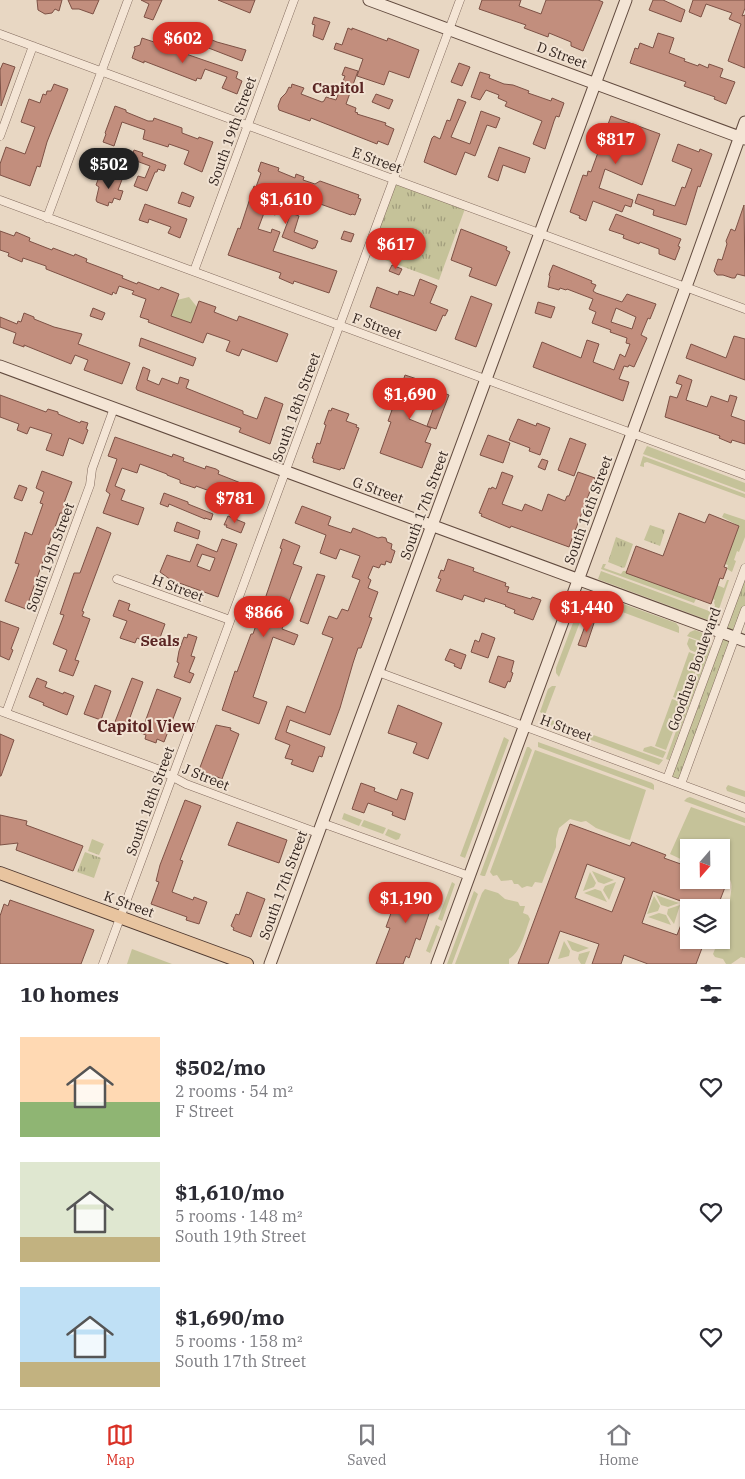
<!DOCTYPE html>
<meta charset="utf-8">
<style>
body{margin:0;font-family:"IBM Plex Serif",serif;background:#f2f2f3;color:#2b2b33;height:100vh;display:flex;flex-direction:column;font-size:19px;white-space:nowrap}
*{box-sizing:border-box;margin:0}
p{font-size:16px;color:#7c7c81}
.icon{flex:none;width:28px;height:28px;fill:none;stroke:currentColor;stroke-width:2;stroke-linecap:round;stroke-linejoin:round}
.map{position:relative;height:964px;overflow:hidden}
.drawer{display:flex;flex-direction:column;background:#fff;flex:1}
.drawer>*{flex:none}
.needle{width:32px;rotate:200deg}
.controls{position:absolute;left:680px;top:839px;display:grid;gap:10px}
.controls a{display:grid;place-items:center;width:50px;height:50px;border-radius:0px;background:#fff;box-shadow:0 1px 4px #0004;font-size:25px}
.price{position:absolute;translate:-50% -42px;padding:0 11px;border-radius:18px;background:#d93025;color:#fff;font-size:16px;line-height:32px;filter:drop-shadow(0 1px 2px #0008)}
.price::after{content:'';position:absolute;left:50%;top:30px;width:15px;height:11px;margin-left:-8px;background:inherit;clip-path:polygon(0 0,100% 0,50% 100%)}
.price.selected{background:#222;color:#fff}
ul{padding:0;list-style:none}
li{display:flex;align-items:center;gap:15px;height:125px;padding:0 20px}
li span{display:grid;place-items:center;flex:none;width:140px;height:100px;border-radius:0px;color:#555}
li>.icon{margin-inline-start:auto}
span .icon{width:60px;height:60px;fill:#fffc;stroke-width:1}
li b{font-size:21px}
h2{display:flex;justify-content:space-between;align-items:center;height:60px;padding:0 20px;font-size:21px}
.tab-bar{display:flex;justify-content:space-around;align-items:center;height:70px;border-top:1px solid #e1e1e2;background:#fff;font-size:14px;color:#7c7c81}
.tab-bar a{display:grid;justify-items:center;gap:2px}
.tab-bar .selected{color:#d93025}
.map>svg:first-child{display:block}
</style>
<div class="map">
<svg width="745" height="964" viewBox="0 0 745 964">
<defs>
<pattern id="park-tufts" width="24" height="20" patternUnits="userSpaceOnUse" patternTransform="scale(1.25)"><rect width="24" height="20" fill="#c5c299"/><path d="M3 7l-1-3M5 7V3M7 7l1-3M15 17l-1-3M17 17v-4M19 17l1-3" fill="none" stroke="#a19d7c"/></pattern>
</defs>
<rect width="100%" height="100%" fill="#e8d7c3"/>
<path fill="#c5c299" d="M189 297 197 307 191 323 171 316 177 300Z
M647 446 745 483V492L643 454Z
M643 456 745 494V498L647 462 644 463V467L640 466Z
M724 513 745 520V537L739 552 737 551 734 560 736 561 732 572 727 569 728 565 725 564 739 526 722 517Z
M603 564H606L604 568 621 574 623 571H627L696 599 694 603 601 569Z
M601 571 717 614 713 622 600 580 598 579Z
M727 580H729L718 612 712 610V609L715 606 714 602 715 600 712 599 717 585 724 588Z
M593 593 676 623 679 627V633L590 600Z
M582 599 588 601 559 677 556 673V668Z
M695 630 708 635 706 643 687 636 690 632Z
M689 638 705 644 702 655 690 650 687 644Z
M707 645 711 647 669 760 666 759Z
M689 652 701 657 684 701 673 697Z
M552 686H556L545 715 540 712 548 689Z
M672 699 684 703 666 750 655 746Z
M546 718 663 760 659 765 545 723Z
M504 737 509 740 465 858 460 856Z
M538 742 652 783 654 785V790L538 747Z
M651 746 666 752 663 758 643 751 644 748Z
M527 747H529L532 750 485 876H483L480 875Z
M535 750 646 790 630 840 626 839 596 828 586 821 581 822 570 819 559 828 556 839V847L542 883 535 882 532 887 527 886 522 888 518 884H514L512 880 501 881 497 875 493 876 490 872Z
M728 785 745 791V797L727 791 726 788Z
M690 797 745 818V823L684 801 687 798Z
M691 807 745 826V958L741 957 731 964H726L723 959 715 957 713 954 715 949 708 944 709 940H721V909L722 906 730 901C730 893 734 885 729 878L721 873V848H689V863L670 854Z
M344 813 362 820 359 826 342 819Z
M364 820 386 828 383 834 361 826Z
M388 829 401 834 399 839 396 840 385 835Z
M592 871 614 880 604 884 598 882Z
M590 872 596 883 594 887 583 891Z
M452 882 455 884 442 921 438 919Z
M616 882 609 900 603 890 605 886Z
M485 889 498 893 505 899 518 902 520 906H525L523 913 528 915 530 919C525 932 521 952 509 959V964H455L482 893Z
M595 889 601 891 607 902 584 893Z
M474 891 478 894 452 964H447Z
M656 895 679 903 668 907 661 905Z
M654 896 660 906 658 911 647 914Z
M680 905 674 924 667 914 668 909Z
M659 913 666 915 671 925 648 917Z
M436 925 440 927 430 953 426 951Z
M567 940 589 948 578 952 572 950Z
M564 941 570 951 569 956 558 959Z
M132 949 172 964H127Z
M590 951 585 964H581L578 959 579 954Z"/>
<path fill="url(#park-tufts)" d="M394 179 466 206 439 280 366 253Z
M650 525 665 530 660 546 644 540Z
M616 537 633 544 625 567 623 568 608 562Z
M745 568V610L681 784 667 779Z
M92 839 104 844 99 855 88 851Z
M85 852 101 858 94 878 77 872Z"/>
<path fill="#c28e7d" stroke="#7d5145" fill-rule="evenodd" d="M37 0H62L59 11 55 9 52 13 45 14 38 10Z
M68 0H99L93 14 79 9H72Z
M141 0H162L153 20 144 17 149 4Z
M218 0H255L250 13Z
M482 0H521L519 6 541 14 546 0H598L603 2 583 51 571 46V42L549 33 548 37 524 28 526 25 479 9Z
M653 0H663L685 10 681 22 649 10Z
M693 0H745V8L742 16 745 15V68L728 61 741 24 729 19 732 13 706 4 701 17 689 12Z
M314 17 330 22 323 40 313 36 315 25 312 24Z
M348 28 352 30V28L387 41 388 38 419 50 409 78 389 71 384 85 357 76 363 59 334 49 336 43 342 45Z
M190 29 198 32 197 34 217 42 246 50 242 61 206 47V46L186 38Z
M658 33 674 38 669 53 685 59 684 61 698 66 699 64 708 68 709 64 723 69 720 77 735 82 726 104 714 99 715 97 684 86 686 82 630 63 635 48 638 49 640 43 653 48Z
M142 38 157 43 158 42 164 44 163 46 238 72 236 78 242 81 237 94 222 88 227 77 205 69 201 79 197 78 196 81 144 61V63L132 58 135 49 134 47 140 45Z
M3 63 15 67 1 106 0 70Z
M459 63 470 67 462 86 451 82Z
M345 67 358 71 346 104 356 108 355 112 358 113 357 114 386 123 385 125 394 129 388 145 378 141 377 144 311 118 310 121 279 110 278 106 281 98 286 93 289 87 291 88 292 84 304 88 301 94 322 102 324 101 326 97 336 100 345 76 342 75Z
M480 72 490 75 489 78 504 84 513 85 529 91 528 93 551 101 552 98 564 103 559 117 556 116 554 121 545 149 533 144 542 121 505 106 507 102 498 98 499 95 486 90 480 100 471 97Z
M54 84 68 89 47 142 40 167 37 166 30 186 0 175V164L6 147 25 154 34 130 35 127 21 122 29 99 40 103 43 94 46 95 47 91H51Z
M376 94 393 100 389 109 372 102Z
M458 99 466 102 451 137 470 144 481 111 500 118 496 128 487 125 475 156 465 152 456 175 424 162 432 138 434 136 440 139 447 120 450 121Z
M115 106 126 110V112L148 121H153L154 118 182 128V133L198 139 199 137 213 142 202 172 184 164 189 151 169 144 168 147 143 139 145 130 122 122 114 146 103 142 106 134 105 133Z
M611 116 660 134 642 185 605 169 599 188 633 200 631 207 625 205 622 212 593 201 586 221 579 218 580 216 570 212 583 175 587 176 588 171 591 172Z
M678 144 699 152 700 149 712 154 700 187 698 186 686 225 653 215 654 210 635 203 638 194 675 206 682 187 685 188 692 169 672 161Z
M499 147 530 158 525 173 503 165 498 181 488 177Z
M134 150 143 153 142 156 166 165 164 171 158 169 157 172H155L147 191 134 186 138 176 145 178 150 166 131 159Z
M261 162 279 168 278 171 295 178 296 174 304 177 303 180 315 184 320 181 359 195 358 198 361 199 355 215 352 214 351 215 298 196 275 215 268 212 267 214 264 213 258 229 271 233 272 229 280 232 273 251 337 271 329 293 294 281 293 284 279 278 281 273 228 255 238 228 240 229 254 186 256 187 261 173 258 171ZM272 184 285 189 280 202 267 198Z
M112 173 123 177 118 190 123 191 120 200 114 198 112 203 109 202 108 206 97 202 96 200 99 187 96 185 99 177 110 181Z
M182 192 194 197 190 207 178 203Z
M145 204 187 219 180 238 168 233 171 227 149 219 148 223 139 220Z
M744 205 745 276 737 274 735 278H732L723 275H717L714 271 718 259 722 260 727 244 726 241 731 229 735 231Z
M291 213 299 216 294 232 318 241 315 248H313V249L282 237Z
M616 214 681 239 678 246 680 247 675 260 659 254V249L640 242 639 244 623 238 624 235 609 230Z
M461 229 507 247 506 250 510 252 496 286 469 276 472 268 451 260Z
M0 231 14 236 16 232 30 238 29 241 52 250 53 248 74 256 75 254 87 259 86 262 123 276 122 278 137 284 138 282 159 290 161 287 179 294 171 316 191 323 199 301 216 307 214 312 237 321 239 316 288 334 277 362 242 349 239 356 226 351 230 341 207 333 203 343 148 322 149 320 140 317 146 299 132 294 134 291 119 286 116 294 113 292 112 295 46 269V266L23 258 22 262 8 256 9 253 0 250Z
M344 231 354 234 351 242 341 239Z
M392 265 402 269 399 275 389 271Z
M553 265 592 281 591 283 596 285 593 291 596 293 622 302 627 294 656 304 650 319 648 318 641 335 647 338 634 367 629 365 628 367 624 366 619 379 629 382 623 401 533 367 542 342 581 358 587 340 599 344 593 362 614 370 620 354 625 357 630 344 626 343 627 338 610 332 611 330 592 323 596 312 589 309 593 299 567 289 566 290 560 288 559 290 548 287 550 276 549 275ZM616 308 636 317 632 329 611 322Z
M420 279 437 286 430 303 448 310 445 316 443 315 436 331 370 307 377 287 398 295 399 291 414 296Z
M471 296 492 304 476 347 455 339Z
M538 302 555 307 551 318 535 313Z
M93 308 105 313 102 320 90 316Z
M24 313 34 317V319L54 327 82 334 78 344 130 363 122 384 84 370 88 360 75 355 71 364 24 345V347L13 343 16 333 0 327V317L17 324 18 321 21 322Z
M734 336 745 339V380L686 358 691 344 726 358Z
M141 338 196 358 193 366 139 346Z
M143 367 150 370 147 380 159 385 162 378 178 384 180 377 189 380 186 388 243 411V414L257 419 265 397 283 404 270 444 239 432 241 428 137 390 136 388Z
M405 375 426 382 425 386 449 395 436 429 427 426 434 407 419 401 417 407 414 406 409 419 431 428 425 442 431 444 422 468 380 453 391 422 388 421 392 410 379 406 387 385 400 390Z
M679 375 692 380 686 400 707 407 711 396 728 402 730 395 737 397 731 416 745 421V444L732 440 731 443 719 438 720 436 665 417 670 396 677 398 682 385 676 383Z
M0 395 46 412 48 409 58 412V414L80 423 81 421 88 423 86 429 88 430 83 444 69 438 63 456 46 450 52 434 30 427 27 434 17 430 19 424 0 417Z
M332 408 349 414 346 421 357 425 356 427 359 428 344 469 341 468 340 470 313 462 314 459 312 458 317 443 320 444 326 425 324 424 329 410 331 411Z
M518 419 536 426 537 423 550 428 540 455 529 451 530 448 509 440Z
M488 435 510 443 503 463 480 455Z
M115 437 172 457 173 454 184 458 183 461 205 469 206 466 216 469 219 471 218 474 251 487 244 508 226 503 227 499 217 495 218 494 196 486 195 488 180 483V480L167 475V474L140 464 137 473 122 468 115 486 125 490 121 500 144 508 138 525 103 513 110 494 106 491 117 459 108 456Z
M570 438 586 444 574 476 558 470Z
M542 459 548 461 545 470 538 467Z
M42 471 72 482 64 503 67 505 64 513H60L26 609 5 601 19 564 15 563 25 532 32 535 43 504 40 503 44 492 36 488Z
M502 472 513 476 502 504 522 511 525 504 542 511 548 494 565 501 567 496H569L578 472 595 478 569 547 511 526 510 528 481 516 482 514 479 513 489 488 491 489 492 487 496 489Z
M19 485 27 488 22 501 14 498Z
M164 493 188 502V504L213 514 211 520 205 518V519L169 504 168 507 160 504Z
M302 506 331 517 328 525 351 533 353 528 378 538 382 537 386 538 387 542 392 544 391 549 395 551 391 563 386 561 385 565 381 564 379 568 373 566 368 578 371 580 368 588 378 592 369 617 372 618 361 648H358L353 663 340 708 330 735 290 720 286 732 325 747 322 757 319 756 313 772 291 764 293 760 285 758 290 745 275 739 287 706 305 713 333 638 322 634 329 616 337 619 342 609 348 611 360 580 352 577 360 556 340 549 336 559 320 553 326 535 295 523Z
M679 513 705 523 709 514 739 526 724 567 727 568 723 579 720 578 711 604 626 573 636 546 663 556Z
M228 516 245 523 241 533 226 527 227 525H224Z
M177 522 200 531 198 539 174 531Z
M97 527 111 533 82 611 84 612 82 616 90 619 75 660 79 661 73 676 59 671 67 650 53 644 64 615 60 614 74 573H80Z
M222 539 237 544 218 597 171 580 160 572 167 555 190 562 197 544 217 552ZM202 554 215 558 210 571 197 566Z
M283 539 300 546 293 564 302 567 282 620 285 621 282 629 298 635 294 645 273 637 253 697 267 702 259 724 222 710 235 671 237 672 251 634H253L282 549 280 548Z
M448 559 474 568 473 571 506 583 505 586 509 587 507 592 531 599 532 597 541 600 533 620 514 613 515 610 505 606 506 605 485 598 484 602 464 595 462 600 436 591 441 579 438 578 441 570 444 571Z
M317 574 325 576 308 624 300 621Z
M119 600 130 604 128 610 165 624 157 646 137 638 135 643 120 638 127 621 113 616Z
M588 618 595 620 586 647 578 645Z
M0 621 19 628 11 649 13 650 9 660 0 656Z
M482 633 495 638 488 658 471 652 475 640 479 642Z
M188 634 197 637 191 656 195 657 189 672 194 674 190 683 174 677 179 663 177 662 179 651 184 637 187 638Z
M450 649 466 655 461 669 454 666 455 664 445 660Z
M498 656 514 661 511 672 513 673 510 682 508 681 505 688 489 682Z
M37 678 47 682 45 687 63 694 64 692 74 696 67 715 43 705 44 703 29 697Z
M132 678 143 682 125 731 113 727Z
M95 685 111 691 101 720 84 714Z
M157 689 181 698 164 742 157 739 156 743 145 739 146 735 141 733Z
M398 705 442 723 428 759 413 753 417 743 388 733Z
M216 725 231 728 230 730 239 734 222 779 215 776 214 779 204 775 205 772 199 770Z
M0 734 14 740 1 776H0Z
M361 783 375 788 374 791 397 800 401 789 413 793 405 820 392 815 393 812 368 803 364 813 352 809Z
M185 800 201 806 180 860 183 861 172 892 193 900 194 897 207 902 199 924 186 920 187 917 151 904 159 882 156 881 160 865Z
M0 815 27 821 26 825 83 846 73 871 16 850 18 843 0 845Z
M237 822 287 840 279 863 228 845Z
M570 824 630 846 632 842 666 855 664 858 689 867V880H722L727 882 717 908H689V940H705L696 964H648L624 955 621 964H592L599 944 560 931 548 964H518ZM587 864 625 878 612 912 575 898ZM653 891 689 904 677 935 642 923Z
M402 883 435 896 420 940 416 938 409 958 406 956 403 964H376L390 928 386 927Z
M247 892 265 899 251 937 233 930 234 928 231 926 236 914 239 915Z
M10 900 94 930 81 964H0V916L4 904 8 906Z"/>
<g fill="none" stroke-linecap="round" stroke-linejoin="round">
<g stroke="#80695c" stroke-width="9">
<path id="street" d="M0 34 745 309
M0 136 33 46
M0 200 745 475
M47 218 128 0
M194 271 294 0
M117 579 230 620
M378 672 745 808
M0 711 160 770 186 784 318 833
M6 713 90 485 92 469 114 408
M667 779 745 568
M681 784 745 610
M322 823 469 876
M103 964 460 0"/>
</g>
<g stroke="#624b3f" stroke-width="13">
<path id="secondary" d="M369 0 745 139
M0 366 745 641
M270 964 626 0
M437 964 691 273 745 122"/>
</g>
<g stroke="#4f3930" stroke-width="14">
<path id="primary" d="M0 873 247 964"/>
</g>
<use href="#street" stroke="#f4e5d5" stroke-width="8"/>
<use href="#secondary" stroke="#f4e5d5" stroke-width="11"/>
<use href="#primary" stroke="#e8c49f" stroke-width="12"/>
</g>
<g text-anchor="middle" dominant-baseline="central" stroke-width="4" stroke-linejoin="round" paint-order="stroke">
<g font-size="14" fill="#32241e" stroke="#f1e2d2">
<text transform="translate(562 55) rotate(20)">D Street</text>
<text transform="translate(232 131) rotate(-70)">South 19th Street</text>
<text transform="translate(377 160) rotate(20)">E Street</text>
<text transform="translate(377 326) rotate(20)">F Street</text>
<text transform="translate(296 407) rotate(-70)">South 18th Street</text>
<text transform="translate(378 490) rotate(20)">G Street</text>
<text transform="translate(424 505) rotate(-70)">South 17th Street</text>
<text transform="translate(588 510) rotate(-70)">South 16th Street</text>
<text transform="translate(50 557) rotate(-70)">South 19th Street</text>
<text transform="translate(178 588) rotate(20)">H Street</text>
<text transform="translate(694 669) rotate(-70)">Goodhue Boulevard</text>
<text transform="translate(566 728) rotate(20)">H Street</text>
<text transform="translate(206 777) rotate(22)">J Street</text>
<text transform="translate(150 801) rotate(-70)">South 18th Street</text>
<text transform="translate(283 885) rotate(-70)">South 17th Street</text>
<text transform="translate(129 904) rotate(20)">K Street</text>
</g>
<g font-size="15" font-weight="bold" fill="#5a2523" stroke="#f1e2d2">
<text x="338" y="87">Capitol</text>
<text x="160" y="640">Seals</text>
</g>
<g font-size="16" font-weight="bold" fill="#5a2523" stroke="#f1e2d2">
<text x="146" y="726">Capitol View</text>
</g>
</g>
</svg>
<div class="controls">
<a><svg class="needle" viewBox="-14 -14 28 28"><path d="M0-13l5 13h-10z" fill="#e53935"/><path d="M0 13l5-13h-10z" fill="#7c7c81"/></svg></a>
<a><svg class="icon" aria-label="layers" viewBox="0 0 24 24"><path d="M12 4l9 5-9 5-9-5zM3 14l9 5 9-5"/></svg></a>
</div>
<b class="price" style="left:183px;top:64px">$602</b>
<b class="price" style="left:616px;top:165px">$817</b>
<b class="price selected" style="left:109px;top:190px">$502</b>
<b class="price" style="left:286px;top:225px">$1,610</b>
<b class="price" style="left:396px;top:270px">$617</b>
<b class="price" style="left:410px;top:420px">$1,690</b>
<b class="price" style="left:235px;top:524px">$781</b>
<b class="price" style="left:587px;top:633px">$1,440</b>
<b class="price" style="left:264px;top:638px">$866</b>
<b class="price" style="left:406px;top:924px">$1,190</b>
</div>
<section class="drawer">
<h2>10 homes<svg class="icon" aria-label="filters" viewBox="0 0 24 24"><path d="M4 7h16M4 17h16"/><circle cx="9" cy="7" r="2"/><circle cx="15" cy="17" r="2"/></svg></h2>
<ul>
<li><span style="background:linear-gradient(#ffd9b3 65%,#8fb573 0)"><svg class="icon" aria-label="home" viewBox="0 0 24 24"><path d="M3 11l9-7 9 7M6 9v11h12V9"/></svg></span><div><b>$502/mo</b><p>2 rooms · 54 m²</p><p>F Street</p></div><svg class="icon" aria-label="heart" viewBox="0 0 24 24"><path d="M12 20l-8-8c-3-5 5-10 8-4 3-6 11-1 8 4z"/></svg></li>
<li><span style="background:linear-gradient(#dfe7d0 75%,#c2b280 0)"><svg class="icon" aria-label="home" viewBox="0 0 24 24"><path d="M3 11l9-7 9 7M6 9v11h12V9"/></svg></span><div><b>$1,610/mo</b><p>5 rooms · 148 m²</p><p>South 19th Street</p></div><svg class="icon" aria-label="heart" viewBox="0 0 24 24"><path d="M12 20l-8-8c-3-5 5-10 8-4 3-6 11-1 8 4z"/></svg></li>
<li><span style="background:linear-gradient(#bfe0f5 75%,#c2b280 0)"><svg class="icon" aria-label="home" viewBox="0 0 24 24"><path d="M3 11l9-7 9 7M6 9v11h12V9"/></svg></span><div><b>$1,690/mo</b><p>5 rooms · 158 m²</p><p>South 17th Street</p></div><svg class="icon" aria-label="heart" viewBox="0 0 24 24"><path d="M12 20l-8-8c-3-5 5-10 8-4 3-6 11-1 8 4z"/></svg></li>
</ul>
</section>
<nav class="tab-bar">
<a class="selected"><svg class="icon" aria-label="map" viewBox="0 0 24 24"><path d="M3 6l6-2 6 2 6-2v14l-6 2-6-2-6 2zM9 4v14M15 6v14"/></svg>Map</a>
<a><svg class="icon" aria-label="saved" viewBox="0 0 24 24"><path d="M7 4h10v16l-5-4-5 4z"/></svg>Saved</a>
<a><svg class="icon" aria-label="home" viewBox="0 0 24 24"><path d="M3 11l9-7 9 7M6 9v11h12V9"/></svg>Home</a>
</nav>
